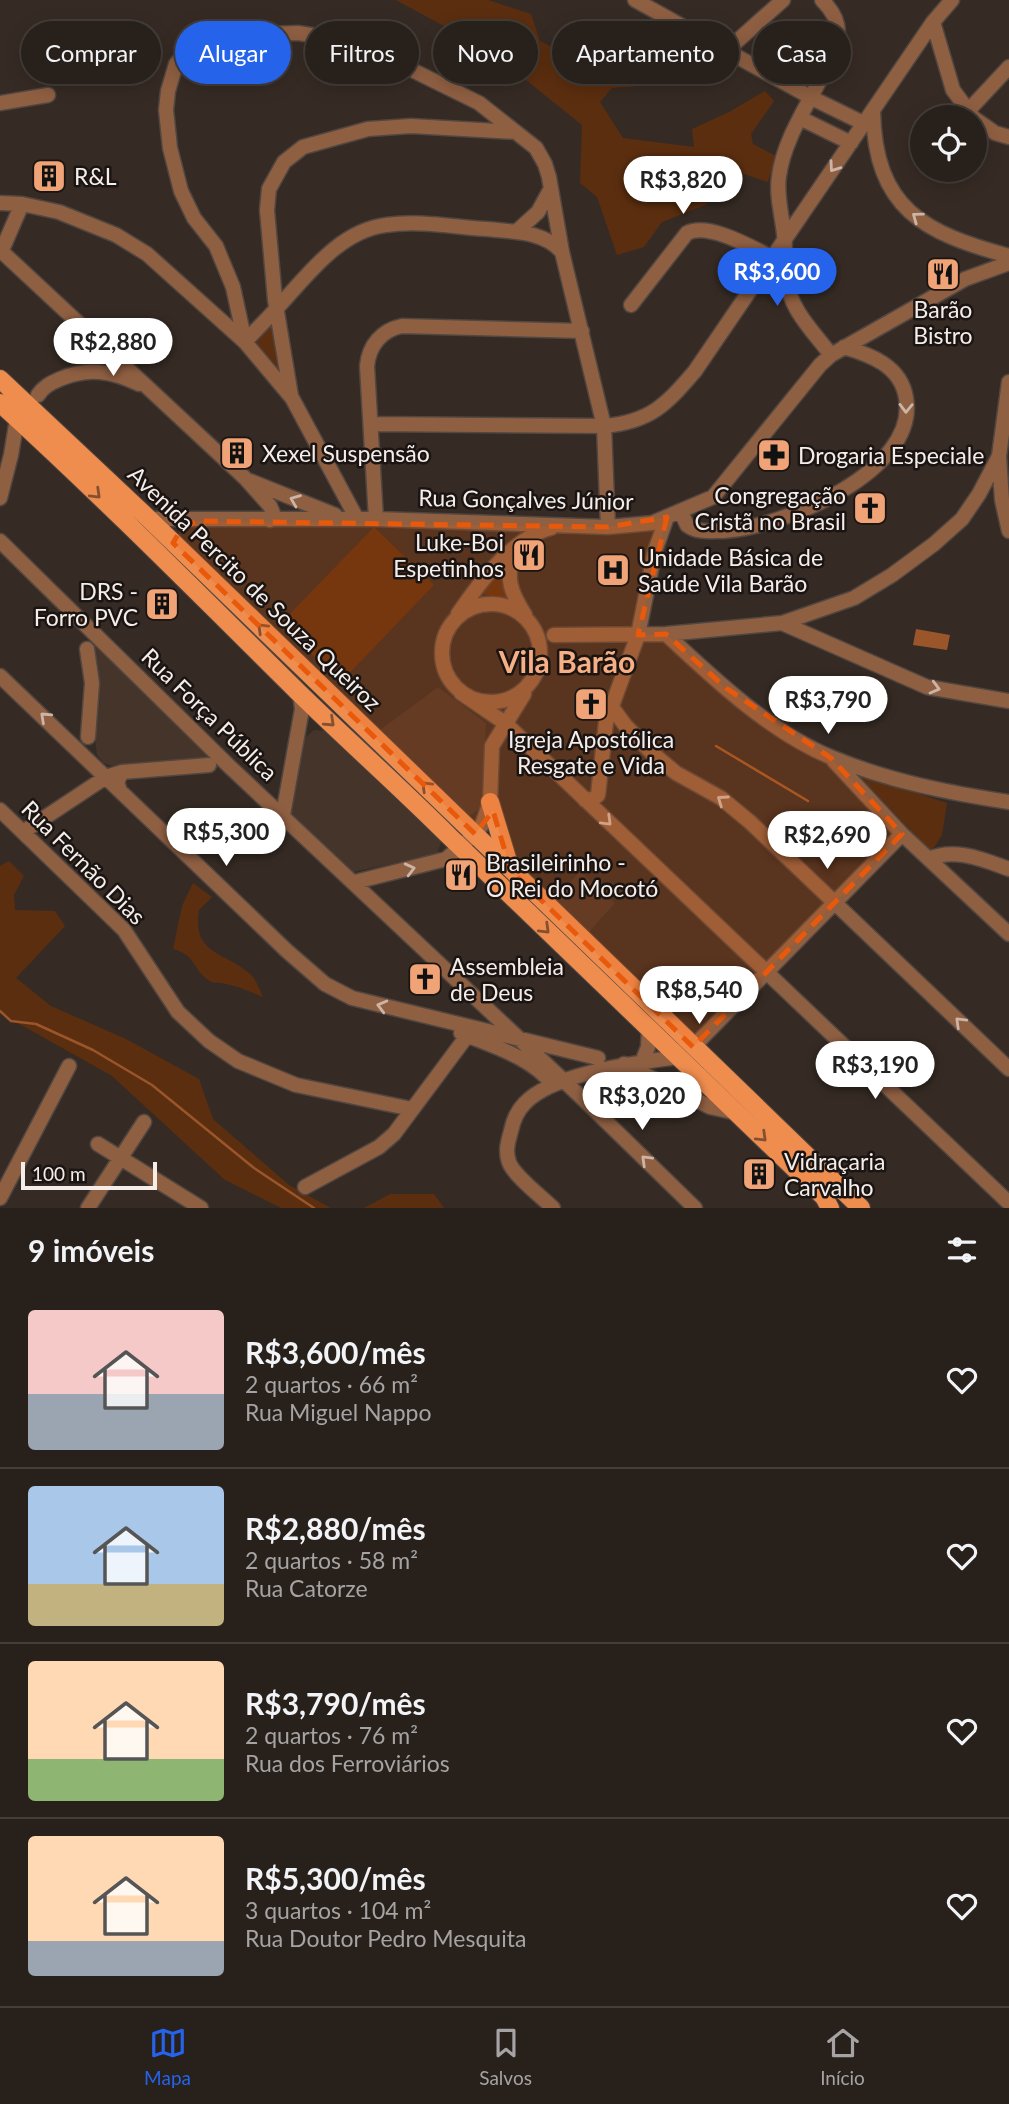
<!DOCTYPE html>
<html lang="pt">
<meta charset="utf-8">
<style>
body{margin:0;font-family:Lato,sans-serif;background:#342d28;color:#f1f3f6;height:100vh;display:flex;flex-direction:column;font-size:26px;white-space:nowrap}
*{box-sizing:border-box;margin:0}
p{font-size:23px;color:#a5a3a3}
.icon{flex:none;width:38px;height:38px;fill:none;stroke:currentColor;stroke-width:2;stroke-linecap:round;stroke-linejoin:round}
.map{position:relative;height:1208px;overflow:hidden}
.details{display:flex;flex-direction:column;background:#28201b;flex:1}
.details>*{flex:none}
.banner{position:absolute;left:21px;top:21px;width:968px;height:63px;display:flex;gap:14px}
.tools{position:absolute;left:910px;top:105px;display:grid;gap:14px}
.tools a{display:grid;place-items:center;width:77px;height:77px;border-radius:50%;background:#28201b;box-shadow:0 4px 18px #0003,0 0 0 2px #443e3a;font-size:35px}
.scale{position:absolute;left:21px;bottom:18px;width:136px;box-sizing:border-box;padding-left:7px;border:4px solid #f5ede9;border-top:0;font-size:19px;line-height:24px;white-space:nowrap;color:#f5ede9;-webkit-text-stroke:5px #1a1412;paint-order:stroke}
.price{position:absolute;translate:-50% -60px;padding:0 16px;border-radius:24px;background:#fff;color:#222;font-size:23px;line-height:46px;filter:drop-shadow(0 2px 4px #0008)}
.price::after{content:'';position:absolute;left:50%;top:42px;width:21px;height:16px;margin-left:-10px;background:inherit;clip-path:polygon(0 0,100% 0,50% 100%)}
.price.active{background:#2563eb;color:#fff}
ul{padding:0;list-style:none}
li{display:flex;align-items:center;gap:21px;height:175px;padding:0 28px}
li+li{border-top:2px solid #443e3a}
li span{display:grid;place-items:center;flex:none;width:196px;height:140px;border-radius:7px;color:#555}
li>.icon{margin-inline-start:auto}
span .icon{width:84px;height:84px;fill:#fffc;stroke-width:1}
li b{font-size:30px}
h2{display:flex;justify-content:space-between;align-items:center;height:84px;padding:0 28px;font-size:30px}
.chip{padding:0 24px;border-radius:32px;background:#28201b;box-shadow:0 4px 18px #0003,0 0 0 2px #443e3a;font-size:24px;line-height:63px}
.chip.active{background:#2563eb;color:#fff}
.tabs{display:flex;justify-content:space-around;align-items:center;height:98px;border-top:2px solid #443e3a;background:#28201b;font-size:19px;color:#a5a3a3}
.tabs a{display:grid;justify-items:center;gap:4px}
.tabs .active{color:#2563eb}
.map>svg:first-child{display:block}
</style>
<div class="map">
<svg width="1009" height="1208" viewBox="0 0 1009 1208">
<rect width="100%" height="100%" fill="#362b24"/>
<path fill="#45342a" d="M96 647 209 756 208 759 112 766 104 763 97 755 95 738 98 680 94 650Z
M438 687 486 723 481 808 466 818 380 730Z
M314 730 326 731 438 836 441 842 437 854 353 872 298 822 292 815 291 802 305 738Z
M580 871 615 903 588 933 553 902Z"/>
<path fill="#5b2e0f" d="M396 0H488L531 14 540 41 565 54 583 36 649 72 660 63 677 33 709 60 695 72 639 86 612 88 600 102 623 138 694 147 692 129 729 112 765 91 774 101 751 134 753 144 776 156 768 182 723 167 631 172 633 184 648 193 678 181 708 204 662 222 644 247 617 255 597 197 580 183 582 125 490 51Z
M272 323 281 375 257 346V342Z
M374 527 434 585 341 682 280 624Z
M502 570 506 599 479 593Z
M857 774 947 803 942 835 931 852Z
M9 861 24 876 14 895 15 910 55 911 65 926 16 978 51 1006 126 1039 199 1079 213 1119 289 1185 331 1208H281L225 1180 112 1076 0 1013V866Z
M193 883 212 897 199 910C192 954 222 951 249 973 256 978 259 989 263 997 251 992 238 986 226 984 219 982 216 984 210 981 192 970 197 955 173 949L182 906Z
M390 1194H434L444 1208H364Z"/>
<path fill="#9a562a" d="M916 629 950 635 947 650 913 645Z"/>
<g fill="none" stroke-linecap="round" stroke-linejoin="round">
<path stroke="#9a562a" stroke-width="2.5" d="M716 746 808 801
M0 1011 11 1021 36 1024 93 1050 152 1085 254 1168 314 1208"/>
<g stroke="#514640" stroke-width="17">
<path id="minor" d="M635 0 812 98 865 124
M822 0C831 9 838 19 838 32 838 47 830 60 824 72 808 105 784 139 779 176 776 195 782 215 784 234 786 249 784 263 786 277 789 309 813 331 831 355
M933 22 953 90 973 117
M726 51 783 0
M0 103 48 95
M873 111C875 209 924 233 1009 256
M967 112 1009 67
M800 118 851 143
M975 119 995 133 1009 137
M0 203 22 204 59 212 116 235 147 254 245 342C256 330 267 319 278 307 308 275 339 231 386 225 419 220 454 227 487 229 513 232 544 231 562 252
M516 232 538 212 550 190
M0 250 246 479 270 506 273 513 270 520
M2 250 22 204
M631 305 687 233C708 222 751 247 771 257
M38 395C44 386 51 383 60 379 89 367 111 371 139 384
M291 396 275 300 267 210 269 189 284 162 303 147 368 129 411 126 516 132
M371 424 604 426C650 422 666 405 695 371L933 22 952 0
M999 456 1002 500 1009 531
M250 481 335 515
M0 498 11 455 17 419
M681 512 687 525C697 533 711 531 723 531 782 528 919 471 906 398 901 366 871 355 844 347
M149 519H376L608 527 652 523 713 497 820 365 831 355 965 279 1009 263
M357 519 292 398 245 342 233 287 216 246 194 218 181 191 170 148 166 110 168 91 176 64 189 49 197 45 233 35 298 33 337 39 410 69 479 103 536 148 545 164 549 177 562 252 604 426 608 527
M376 519 367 366C369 345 382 330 402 326L582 331
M0 541 230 767 579 1095 695 1208
M513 551C506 580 510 591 525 615
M442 653a49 49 0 1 1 98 0a49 49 0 1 1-98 0Z
M458 614C479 583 513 537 551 528
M782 623 927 687 1009 701
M666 634C714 679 771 733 833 758 889 781 949 793 1009 802
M554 635 666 634 782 623 854 598 892 575 934 544 962 519 979 494 999 456 1009 382
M87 649 92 683 88 737
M0 676 287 951 325 984 352 998 598 1058
M461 693 505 723 1009 1203
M611 706 625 725 651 752 676 773 721 798 750 822 1009 1069
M834 761 902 834 1009 934
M122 772 209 765
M585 800 593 799 598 795 606 722 638 635 655 551 667 517
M0 810 124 930 178 1012 209 1041 238 1061 296 1085 412 1109
M283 815 302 709 300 693
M23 832 106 777 122 772 117 782 120 791
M929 859C954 847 984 860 1009 869
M355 882 446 859 475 834 482 825 490 802 492 746 524 694
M461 1033C492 1046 532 1057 553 1085
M693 1047 902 834
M642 1062 648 1047 649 1029
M624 1064 710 1107 737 1113
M98 1144 201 1208
M305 1187 379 1147 394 1134 467 1036
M0 1198 69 1066
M88 1208 144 1122
M553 1208C543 1198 513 1175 509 1162 505 1151 508 1142 511 1131 513 1121 518 1110 525 1103 553 1073 638 1063 677 1057"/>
</g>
<g stroke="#514640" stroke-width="20">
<path id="major" d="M0 379 149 519 861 1208
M0 403C102 496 199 594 297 691 347 740 400 787 450 837L824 1197 830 1208
M490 802 510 868"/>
</g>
<use href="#minor" stroke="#8f5f42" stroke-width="14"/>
<use href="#major" stroke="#ef8d4f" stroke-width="18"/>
</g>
<defs><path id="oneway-chevron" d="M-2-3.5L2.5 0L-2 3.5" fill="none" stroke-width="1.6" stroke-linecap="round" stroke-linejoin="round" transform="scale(1.75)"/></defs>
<g stroke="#ccb4a6">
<use href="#oneway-chevron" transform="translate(834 167) rotate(125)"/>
<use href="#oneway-chevron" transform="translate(917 217) rotate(-144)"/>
<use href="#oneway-chevron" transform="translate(906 408) rotate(91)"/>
<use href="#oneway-chevron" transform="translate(295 500) rotate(-158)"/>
<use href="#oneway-chevron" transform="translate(935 688) rotate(15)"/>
<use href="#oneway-chevron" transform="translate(45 717) rotate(-137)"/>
<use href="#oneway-chevron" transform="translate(722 800) rotate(-145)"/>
<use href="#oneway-chevron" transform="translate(607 821) rotate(44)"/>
<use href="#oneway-chevron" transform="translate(410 869) rotate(-14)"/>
<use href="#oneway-chevron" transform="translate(382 1006) rotate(-165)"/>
<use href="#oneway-chevron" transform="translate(960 1022) rotate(-136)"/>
<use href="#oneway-chevron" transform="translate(646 1160) rotate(-136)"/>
</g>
<g stroke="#845030">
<use href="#oneway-chevron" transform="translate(96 494) rotate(44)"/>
<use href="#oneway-chevron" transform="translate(262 628) rotate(-136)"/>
<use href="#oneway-chevron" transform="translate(330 722) rotate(43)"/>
<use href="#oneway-chevron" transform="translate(426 786) rotate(-136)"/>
<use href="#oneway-chevron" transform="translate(545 929) rotate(44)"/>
<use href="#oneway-chevron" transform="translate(762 1137) rotate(44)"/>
</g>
<path fill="#e8590c" fill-opacity="0.2" stroke="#e8590c" stroke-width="5" stroke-dasharray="14 9" stroke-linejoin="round" d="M667 517 638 635 666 634 726 688 831 758 902 834 693 1047 511 871 493 811 475 834 173 543 181 529 198 521 608 527Z"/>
<defs>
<g id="building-square" transform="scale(1.75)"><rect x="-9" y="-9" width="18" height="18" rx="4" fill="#efa376" stroke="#1a1412"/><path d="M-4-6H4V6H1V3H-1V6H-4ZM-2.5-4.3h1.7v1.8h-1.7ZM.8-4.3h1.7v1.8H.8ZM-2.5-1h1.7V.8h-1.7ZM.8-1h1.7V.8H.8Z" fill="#111"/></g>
<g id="restaurant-square" transform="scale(1.75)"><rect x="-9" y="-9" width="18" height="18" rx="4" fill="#efa376" stroke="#1a1412"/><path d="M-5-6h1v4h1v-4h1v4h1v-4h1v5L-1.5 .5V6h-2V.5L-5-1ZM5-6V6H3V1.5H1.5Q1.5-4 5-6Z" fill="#111"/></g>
<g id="pharmacy-square" transform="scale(1.75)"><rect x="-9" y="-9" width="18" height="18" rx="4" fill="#efa376" stroke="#1a1412"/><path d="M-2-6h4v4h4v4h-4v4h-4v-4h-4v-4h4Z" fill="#111"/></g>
<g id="church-square" transform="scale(1.75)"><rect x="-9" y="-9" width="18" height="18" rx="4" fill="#efa376" stroke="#1a1412"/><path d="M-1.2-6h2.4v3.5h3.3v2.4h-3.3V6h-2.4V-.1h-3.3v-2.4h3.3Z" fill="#111"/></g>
<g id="hospital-square" transform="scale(1.75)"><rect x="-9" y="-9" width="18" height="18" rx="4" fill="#efa376" stroke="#1a1412"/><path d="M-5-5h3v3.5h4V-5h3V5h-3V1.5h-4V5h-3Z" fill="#111"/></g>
</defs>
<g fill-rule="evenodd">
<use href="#building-square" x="49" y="176"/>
<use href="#restaurant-square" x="943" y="274"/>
<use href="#building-square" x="237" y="453"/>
<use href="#pharmacy-square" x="774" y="455"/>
<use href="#church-square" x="870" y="508"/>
<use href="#restaurant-square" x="529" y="555"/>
<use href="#hospital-square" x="613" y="570"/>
<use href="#building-square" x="162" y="604"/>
<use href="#church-square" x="591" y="704"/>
<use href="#restaurant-square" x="461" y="875"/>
<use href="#church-square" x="425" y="979"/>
<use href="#building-square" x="759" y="1174"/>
</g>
<g text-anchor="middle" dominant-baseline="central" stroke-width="5" stroke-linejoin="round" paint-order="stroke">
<g font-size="23" fill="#f5ede9" stroke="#1a1412" text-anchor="start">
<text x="74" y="176">R&amp;L</text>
<text x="943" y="309" text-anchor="middle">Barão<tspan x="943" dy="26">Bistro</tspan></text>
<text x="262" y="453">Xexel Suspensão</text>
<text x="798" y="455">Drogaria Especiale</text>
<text x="846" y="495" text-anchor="end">Congregação<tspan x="846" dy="26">Cristã no Brasil</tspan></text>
<text x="504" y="542" text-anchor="end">Luke-Boi<tspan x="504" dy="26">Espetinhos</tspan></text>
<text x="638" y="557">Unidade Básica de<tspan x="638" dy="26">Saúde Vila Barão</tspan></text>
<text x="138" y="591" text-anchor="end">DRS -<tspan x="138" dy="26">Forro PVC</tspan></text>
<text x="591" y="739" text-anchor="middle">Igreja Apostólica<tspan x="591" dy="26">Resgate e Vida</tspan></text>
<text x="486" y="862">Brasileirinho -<tspan x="486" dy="26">O Rei do Mocotó</tspan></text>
<text x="450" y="966">Assembleia<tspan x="450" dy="26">de Deus</tspan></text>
<text x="784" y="1161">Vidraçaria<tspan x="784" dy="26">Carvalho</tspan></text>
</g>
<g font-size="23" fill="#f5ede9" stroke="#1a1412">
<text transform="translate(526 499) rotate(1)">Rua Gonçalves Júnior</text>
<text transform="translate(255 588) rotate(44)">Avenida Percito de Souza Queiroz</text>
<text transform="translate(210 714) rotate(44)">Rua Força Pública</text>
<text transform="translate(84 862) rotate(45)">Rua Fernão Dias</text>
</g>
<g font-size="30" font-weight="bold" fill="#f7b086" stroke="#1a1412">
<text x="567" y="661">Vila Barão</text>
</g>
</g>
</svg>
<div class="tools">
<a><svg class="icon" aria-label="locate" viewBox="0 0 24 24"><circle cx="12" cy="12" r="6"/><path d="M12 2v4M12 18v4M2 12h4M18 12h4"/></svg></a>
</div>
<div class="scale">100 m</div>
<b class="price" style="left:683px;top:216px">R$3,820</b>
<b class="price active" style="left:777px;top:308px">R$3,600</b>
<b class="price" style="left:113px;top:378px">R$2,880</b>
<b class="price" style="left:828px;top:736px">R$3,790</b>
<b class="price" style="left:226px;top:868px">R$5,300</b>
<b class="price" style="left:827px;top:871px">R$2,690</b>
<b class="price" style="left:699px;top:1026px">R$8,540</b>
<b class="price" style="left:875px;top:1101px">R$3,190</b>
<b class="price" style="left:642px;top:1132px">R$3,020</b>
<div class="banner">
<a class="chip">Comprar</a>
<a class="chip active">Alugar</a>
<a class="chip">Filtros</a>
<a class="chip">Novo</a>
<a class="chip">Apartamento</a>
<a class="chip">Casa</a>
</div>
</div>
<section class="details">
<h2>9 imóveis<svg class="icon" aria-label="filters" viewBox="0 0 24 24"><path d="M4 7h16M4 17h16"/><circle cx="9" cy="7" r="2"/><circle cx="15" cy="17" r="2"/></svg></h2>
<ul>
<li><span style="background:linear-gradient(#f6c9c9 60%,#9aa5b1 0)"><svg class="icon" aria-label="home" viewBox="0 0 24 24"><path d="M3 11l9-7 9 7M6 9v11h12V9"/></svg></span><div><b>R$3,600/mês</b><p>2 quartos · 66 m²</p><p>Rua Miguel Nappo</p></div><svg class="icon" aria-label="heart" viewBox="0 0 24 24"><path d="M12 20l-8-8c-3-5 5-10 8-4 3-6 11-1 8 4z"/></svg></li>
<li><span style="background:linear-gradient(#a9c7e8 70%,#c2b280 0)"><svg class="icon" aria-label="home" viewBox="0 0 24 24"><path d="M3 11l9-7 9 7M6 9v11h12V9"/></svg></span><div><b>R$2,880/mês</b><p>2 quartos · 58 m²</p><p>Rua Catorze</p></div><svg class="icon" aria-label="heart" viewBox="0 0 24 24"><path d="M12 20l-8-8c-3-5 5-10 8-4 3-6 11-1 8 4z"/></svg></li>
<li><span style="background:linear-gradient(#ffd9b3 70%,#8fb573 0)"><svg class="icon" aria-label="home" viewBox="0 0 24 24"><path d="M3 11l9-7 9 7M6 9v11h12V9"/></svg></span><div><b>R$3,790/mês</b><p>2 quartos · 76 m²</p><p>Rua dos Ferroviários</p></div><svg class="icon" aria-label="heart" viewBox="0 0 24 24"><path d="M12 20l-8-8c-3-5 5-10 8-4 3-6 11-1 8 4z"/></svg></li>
<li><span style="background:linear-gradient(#ffd9b3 75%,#9aa5b1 0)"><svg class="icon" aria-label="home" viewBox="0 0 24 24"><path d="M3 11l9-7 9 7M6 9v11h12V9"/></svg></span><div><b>R$5,300/mês</b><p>3 quartos · 104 m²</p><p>Rua Doutor Pedro Mesquita</p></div><svg class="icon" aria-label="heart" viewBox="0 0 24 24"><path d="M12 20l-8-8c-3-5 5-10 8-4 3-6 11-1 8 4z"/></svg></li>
</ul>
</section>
<nav class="tabs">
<a class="active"><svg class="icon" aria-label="map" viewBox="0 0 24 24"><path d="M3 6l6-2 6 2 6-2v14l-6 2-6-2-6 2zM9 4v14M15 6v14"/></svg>Mapa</a>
<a><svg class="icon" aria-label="saved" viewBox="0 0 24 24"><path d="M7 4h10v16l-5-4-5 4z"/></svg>Salvos</a>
<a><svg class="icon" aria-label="home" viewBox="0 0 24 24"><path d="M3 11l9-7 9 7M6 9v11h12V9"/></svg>Início</a>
</nav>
